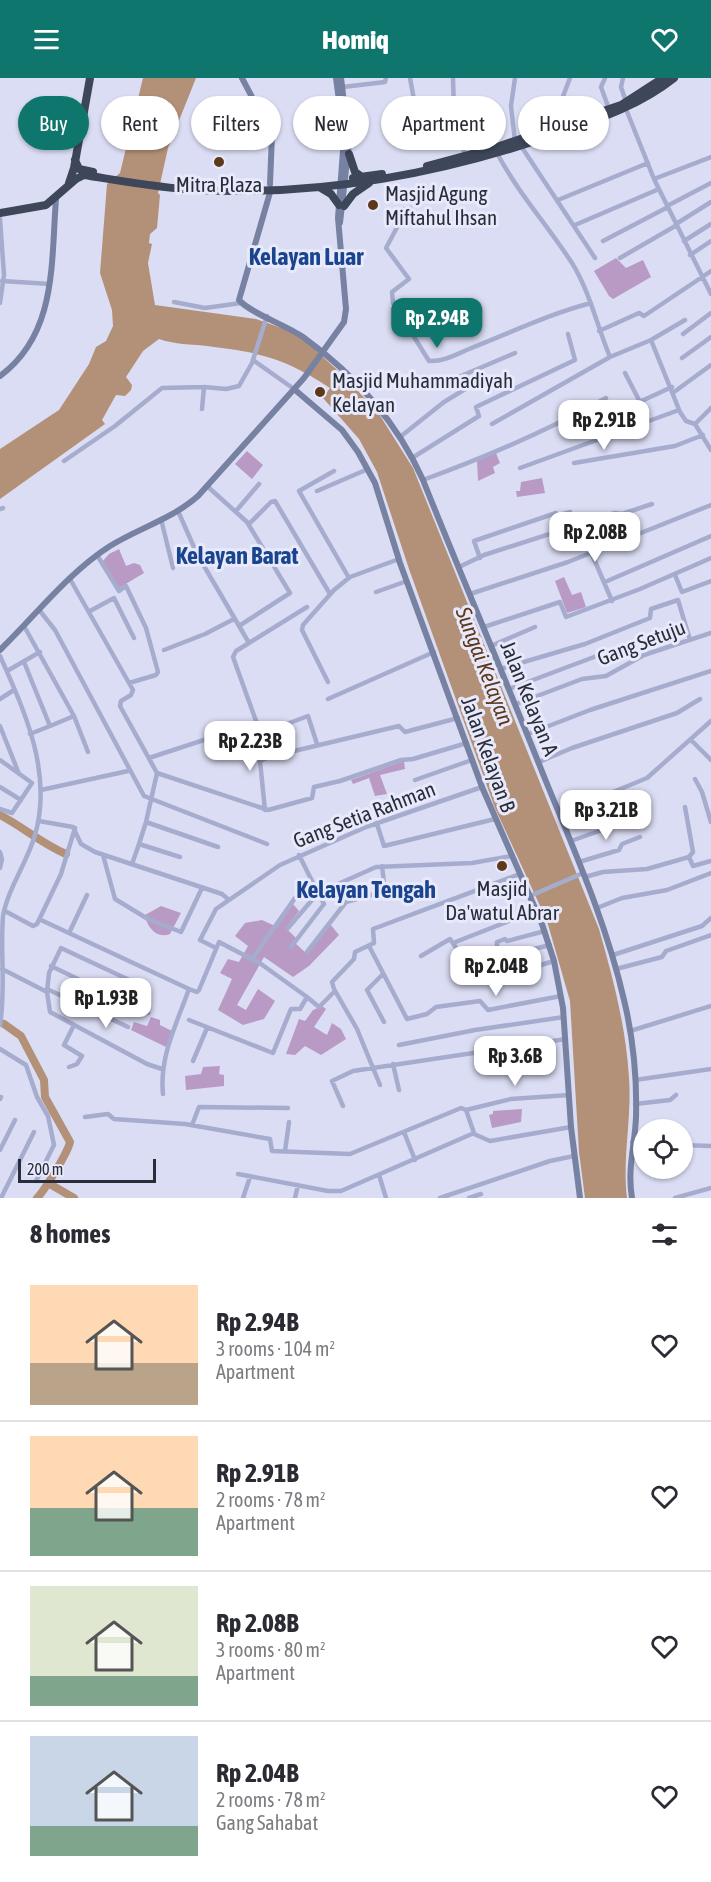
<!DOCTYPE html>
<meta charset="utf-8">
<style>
body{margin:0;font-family:"Asap Condensed",sans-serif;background:#f2f2f3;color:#2b2b33;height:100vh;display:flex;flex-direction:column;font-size:22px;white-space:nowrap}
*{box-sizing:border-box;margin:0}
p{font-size:20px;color:#7c7c81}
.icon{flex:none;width:33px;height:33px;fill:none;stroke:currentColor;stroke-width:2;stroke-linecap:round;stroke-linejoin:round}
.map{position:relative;height:1120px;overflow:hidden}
.drawer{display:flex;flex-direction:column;background:#fff;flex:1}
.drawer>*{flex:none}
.banner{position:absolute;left:18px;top:18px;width:675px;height:54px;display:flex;gap:12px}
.controls{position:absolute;left:633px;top:1041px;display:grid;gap:12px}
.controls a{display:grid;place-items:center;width:60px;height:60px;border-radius:50%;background:#fff;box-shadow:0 2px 4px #0004;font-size:30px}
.scale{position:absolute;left:18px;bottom:15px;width:138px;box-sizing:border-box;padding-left:6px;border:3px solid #272d39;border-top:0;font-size:16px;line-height:21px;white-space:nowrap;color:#272d39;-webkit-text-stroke:4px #e8e9fb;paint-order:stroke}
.price{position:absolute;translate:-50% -51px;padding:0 14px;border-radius:12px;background:#fff;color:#222;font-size:20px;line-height:39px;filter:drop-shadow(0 2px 3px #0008)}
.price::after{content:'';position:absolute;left:50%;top:36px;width:18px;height:14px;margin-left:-9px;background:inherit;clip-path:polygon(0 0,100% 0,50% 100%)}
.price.on{background:#0f766e;color:#fff}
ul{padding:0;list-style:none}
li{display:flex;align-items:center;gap:18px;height:150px;padding:0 30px}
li+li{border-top:2px solid #e1e1e2}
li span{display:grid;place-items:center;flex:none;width:168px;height:120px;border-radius:0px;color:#555}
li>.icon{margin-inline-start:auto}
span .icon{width:72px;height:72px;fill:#fffc;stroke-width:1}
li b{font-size:26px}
h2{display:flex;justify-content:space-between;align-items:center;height:72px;padding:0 30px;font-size:26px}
.tag{padding:0 21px;border-radius:27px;background:#fff;box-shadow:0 2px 4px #0004;font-size:21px;line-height:54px}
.tag.on{background:#0f766e;color:#fff}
header{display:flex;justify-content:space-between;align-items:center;height:78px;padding:0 30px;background:#0f766e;color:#fff;font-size:27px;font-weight:800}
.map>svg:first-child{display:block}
</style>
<header><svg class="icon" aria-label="menu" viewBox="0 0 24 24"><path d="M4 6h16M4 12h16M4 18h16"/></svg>Homiq<svg class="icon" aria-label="heart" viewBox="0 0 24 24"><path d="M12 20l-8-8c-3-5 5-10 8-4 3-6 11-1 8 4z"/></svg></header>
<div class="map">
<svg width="711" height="1120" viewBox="0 0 711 1120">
<rect width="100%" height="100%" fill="#dbddf4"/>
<path fill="#b99ac4" d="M616 180 626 190 643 182 651 199 613 221 609 218 594 193Z
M247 373 263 387 252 401 235 386Z
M496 375 500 385 493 389 495 395 478 403 477 383Z
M542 400 545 415 517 419 516 413H520L521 404Z
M119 471 126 488 134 485 140 487 144 495 119 510 102 484 109 476Z
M564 499 572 517 581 514 586 529 567 535 555 503Z
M404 683 405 691 380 697 387 716 375 718 369 700 353 706 351 702Z
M293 826 299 833 286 850 296 860 294 864 306 875 330 846 339 857 309 888 293 899 264 879 237 927 246 932 258 911 275 923 264 941 243 947 218 932 232 901 220 895 228 881 239 884 248 868 235 858 245 845 262 842 277 849Z
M161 828 181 835 170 856C156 861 147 849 145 837Z
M322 928 326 931 314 949 327 957 332 945 341 951 346 961 321 977 305 968 295 977 286 976 299 941 305 943 313 932Z
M151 939 160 942V947L172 953 166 969 131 952 134 944 147 948Z
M220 988 219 996 224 997V1008L186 1012 185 998 201 996 203 989Z
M522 1031 521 1044 492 1050 489 1037 493 1036V1033Z"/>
<path fill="#b39178" d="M143 0H196L168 70 158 115 160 117 157 150 150 156 149 165 152 166 148 185 155 227 256 241 290 253 310 267 347 301 379 336 413 390 599 851C613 900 626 949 629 1000 632 1040 622 1080 627 1120H585L579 1074 570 923 547 843 495 730 409 491 377 394 359 361 323 320 330 310C288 282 264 275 214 269 196 266 175 267 159 261L143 273 126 299 132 307 131 312 125 318 116 317 102 342 105 346 0 421V371L59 332 89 286 96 269 106 263 113 248 112 232 100 195 107 106 120 95Z"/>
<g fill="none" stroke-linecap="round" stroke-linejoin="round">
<path stroke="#b39178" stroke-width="8" d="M0 737C23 749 41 765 66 776
M4 946 21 958 44 1002 45 1019 70 1064C68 1074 45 1112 37 1120
M48 1105 74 1120"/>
<path stroke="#a6accd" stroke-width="4.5" d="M410 0 417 38
M453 0 454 34 465 78
M605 0 601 9 609 31
M623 0 621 9 626 24
M343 9 385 4 386 0
M626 31 654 101 711 216
M568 44 562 21 570 0
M515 63 511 28 515 0
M521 68 595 180
M497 75C518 115 548 148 572 185 590 214 597 248 610 279L651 262
M654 101 711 79
M558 122 648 85
M667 128 711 105
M410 130 401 132 403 138 386 170 409 201 392 214 393 225 429 283C443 284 457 276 469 271 510 255 549 236 591 225
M0 141 4 197 0 225
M676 146 711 124
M575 147 659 111
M603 163 668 129
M684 163 711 146
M690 177 711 163
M620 180 677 147
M2 203 50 206
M174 224 205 230 241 225
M685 242 651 262 680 334 686 343 695 346 711 372
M599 253 639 235 644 238 711 193
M683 256 711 235
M682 280 711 259
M253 282 294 311
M625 295 640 324
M447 304 515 275
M674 314 711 287
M202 331 204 309
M613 344 611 337 672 309
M492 346 610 279
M695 346 711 330
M400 359 444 324 467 310 461 298
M412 380 479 338 476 329 575 282 568 256
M64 383 115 348 162 310 204 309 226 311 239 308 252 285 267 238
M574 385 675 368 703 357
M520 390 679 332
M334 393 299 413 349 500
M423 402C486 379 547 353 606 320
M207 408 247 444 290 515 239 548
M317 413 368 391
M0 431 3 430
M178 433 197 476 249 565 307 529
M236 433 259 406
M161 441 173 490
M249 446 271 424 275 423 330 516
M591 474 612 523
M97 477 119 513 126 508 146 550 158 594 156 597 129 605
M480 480 474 463 556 435 557 438 570 434
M459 489 484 477 615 435 622 436 652 426
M675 497 682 514 711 503
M70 501 133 612 131 617 121 623 120 628 157 695 268 732 312 720 314 709 340 703 401 682 413 681 467 665
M605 504 711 458
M376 514 407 503
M470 516 568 484 711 427
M40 533 55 552 144 718 267 766
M90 533 114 520 134 560
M24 548 74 638 50 648
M484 549 560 524 566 539 640 511 711 480
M249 565 236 573 233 579 269 679 260 683 265 732
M491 568 535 549
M164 572 205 556 234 541
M0 578C25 634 53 695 35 757 27 785 8 810 3 838 0 874 6 911 0 947
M24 584 50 648 30 656
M500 591 585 566 650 540 651 531 678 522 690 562
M7 593 40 574
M328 604 302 552 303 547 334 512 350 499 399 481
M509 611 610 573
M0 621 14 612
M328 621 434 574
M516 626 582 601 606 598 644 577 711 555
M74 638 88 674
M0 648 19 696
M260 656 308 638 317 666
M528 656 590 632 711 593
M691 662 711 682
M269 679 399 648 405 654 458 640
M149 680 256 645
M0 682 32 705
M539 684 572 670 677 635 700 621
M157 695 146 744 218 769
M695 701 702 714 711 744
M415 702 472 682
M0 709 21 722
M41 712 128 693
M685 729 693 774 689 779
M0 731 12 735 32 705
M560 736 647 700 711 643
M39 743 73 749 81 766 95 774 222 816 229 822
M377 746 384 768 495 741
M571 763 633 741
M139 766 146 744
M0 774 2 781 0 790
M103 777 115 821 148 841 181 854 202 810
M579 784 619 772 622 766 640 759
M132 786 139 766 180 779
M585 799 603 794 647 791 689 779 693 788 711 783
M530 818 583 795
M597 830 622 820 667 812 711 795
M5 833 33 848 37 846 61 796 75 750
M41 842 189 911
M288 850 318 815 376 789 472 785 511 778
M70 853 87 817
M453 865 537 832
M369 868 407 941 427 936 436 929 480 923 488 932 561 918
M291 869 324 826 313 805
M216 870 200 862 216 831 280 787 366 749 482 709
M526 873 550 867
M307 874 346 824 385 813 382 788
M613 877 702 848 711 840
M421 878 450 861 476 899 514 895 554 883
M252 881 295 820 313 805 299 777
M51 888 148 935
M468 888 497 876V864L505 861 507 863 545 853
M2 891 47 914 49 895 61 870 140 907
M616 891 662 879 666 873 711 857
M383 896 367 912 384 944
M47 911 128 949
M47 914 50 934 147 986 162 991
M189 942 273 975 291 931H300L307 919 319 929 335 913
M630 953 711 928
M399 967 475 952 564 939
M0 971 26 987 37 1019 48 1038 54 1067 36 1103
M193 983 207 950
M393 986 399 1012
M69 989 77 986 82 978 64 967 74 947
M635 1002 711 991
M380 1007 357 951 334 911 332 904 354 881 355 874 374 865 373 851 520 796
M163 1016C159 979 177 945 189 911L197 914 199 912 219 864 261 886 307 919
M0 1021 1 1019
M635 1026 670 1022 676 1017
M343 1028 332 1003 353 993 566 961
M466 1032 511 1021 569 1017
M85 1039 108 1036 114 1041 185 1046 270 1061 272 1073 350 1076 461 1030 466 1032 474 1055 341 1113H328L238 1096
M192 1047 199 1029 288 1030
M404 1054 415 1082
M474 1056 490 1063 571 1049
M632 1064 644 1065
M682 1067 711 1068
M0 1072 15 1042
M285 1073 289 1044
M379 1097 386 1120
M1 1120 34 1054
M243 1120 250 1099
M295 1120 298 1107
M440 1120 550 1083 574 1078
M469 1120 481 1116
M675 1120 711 1110"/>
<path stroke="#7781a1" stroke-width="6" d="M242 0 272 57 270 106
M271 111 239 222C250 235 286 247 303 259 354 296 397 344 423 402 462 500 504 597 543 696 573 770 606 843 624 922 633 959 637 1001 636 1039 635 1067 627 1091 632 1120
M340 145 349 65 341 0
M0 298C57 256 51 185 56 121
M294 311 342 352 358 374 375 405 400 485 482 709 542 846 554 883 563 930 571 1049 580 1120
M0 572C34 539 69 494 110 468 139 450 172 441 198 418L304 300 344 244 346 231 338 140 344 59 336 0"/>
<path stroke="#3e465a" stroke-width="8" d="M349 76 355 94 362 99
M75 82 79 91 93 94
M427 88 494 70 621 27 663 0
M353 100 382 96
M69 105 74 90 90 0
M321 110 331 116 339 127
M344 128 353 116 369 105
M0 135 46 127 76 101 84 97C122 103 159 110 197 112 317 118 435 97 547 59 592 43 636 30 674 0"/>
</g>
<g fill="#5e381a" stroke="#e8e9fb" stroke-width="2">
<circle cx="219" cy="84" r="6"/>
<circle cx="373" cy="127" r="6"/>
<circle cx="320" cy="314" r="6"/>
<circle cx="502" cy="788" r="6"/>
</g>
<g text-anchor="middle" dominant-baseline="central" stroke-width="6" stroke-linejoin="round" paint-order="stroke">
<g font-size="21" fill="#272d39" stroke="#e8e9fb">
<text x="219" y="106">Mitra Plaza</text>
<text x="385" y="115" text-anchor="start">Masjid Agung<tspan x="385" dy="24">Miftahul Ihsan</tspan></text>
<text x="332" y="302" text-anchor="start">Masjid Muhammadiyah<tspan x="332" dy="24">Kelayan</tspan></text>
<text x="502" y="810">Masjid<tspan x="502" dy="24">Da'watul Abrar</tspan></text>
</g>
<g font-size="21" fill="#272d39" stroke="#e8e9fb">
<text transform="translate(641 564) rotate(-21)">Gang Setuju</text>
<text transform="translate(530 620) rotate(68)">Jalan Kelayan A</text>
<text transform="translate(489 676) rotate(70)">Jalan Kelayan B</text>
<text transform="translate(364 736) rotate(-21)">Gang Setia Rahman</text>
</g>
<g font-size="22" font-style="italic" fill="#5e381a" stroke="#e8e9fb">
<text transform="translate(485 588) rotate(69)">Sungai Kelayan</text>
</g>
<g font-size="24" font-weight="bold" fill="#1a458e" stroke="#e8e9fb">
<text x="306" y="178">Kelayan Luar</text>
<text x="237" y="477">Kelayan Barat</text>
<text x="366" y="811">Kelayan Tengah</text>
</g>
</g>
</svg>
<div class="controls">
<a><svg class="icon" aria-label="locate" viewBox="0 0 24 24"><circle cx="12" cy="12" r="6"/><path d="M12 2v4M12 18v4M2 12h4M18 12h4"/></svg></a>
</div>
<div class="scale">200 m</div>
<b class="price on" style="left:437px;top:271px">Rp 2.94B</b>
<b class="price" style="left:604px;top:373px">Rp 2.91B</b>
<b class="price" style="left:595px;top:485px">Rp 2.08B</b>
<b class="price" style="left:250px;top:694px">Rp 2.23B</b>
<b class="price" style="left:606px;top:763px">Rp 3.21B</b>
<b class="price" style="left:496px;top:919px">Rp 2.04B</b>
<b class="price" style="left:106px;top:951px">Rp 1.93B</b>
<b class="price" style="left:515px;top:1009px">Rp 3.6B</b>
<div class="banner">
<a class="tag on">Buy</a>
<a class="tag">Rent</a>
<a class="tag">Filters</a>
<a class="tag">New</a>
<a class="tag">Apartment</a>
<a class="tag">House</a>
</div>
</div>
<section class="drawer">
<h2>8 homes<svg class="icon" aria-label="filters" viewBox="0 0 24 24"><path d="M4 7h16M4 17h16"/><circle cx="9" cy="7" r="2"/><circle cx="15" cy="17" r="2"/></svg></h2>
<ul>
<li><span style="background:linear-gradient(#ffd9b3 65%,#b9a48a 0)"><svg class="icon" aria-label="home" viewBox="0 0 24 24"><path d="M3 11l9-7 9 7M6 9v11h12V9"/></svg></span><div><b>Rp 2.94B</b><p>3 rooms · 104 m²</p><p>Apartment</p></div><svg class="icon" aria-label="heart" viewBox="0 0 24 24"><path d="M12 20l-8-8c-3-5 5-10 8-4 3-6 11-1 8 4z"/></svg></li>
<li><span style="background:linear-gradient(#ffd9b3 60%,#7fa58c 0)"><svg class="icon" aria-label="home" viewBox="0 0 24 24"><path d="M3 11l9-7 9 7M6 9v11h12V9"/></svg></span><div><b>Rp 2.91B</b><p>2 rooms · 78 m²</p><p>Apartment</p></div><svg class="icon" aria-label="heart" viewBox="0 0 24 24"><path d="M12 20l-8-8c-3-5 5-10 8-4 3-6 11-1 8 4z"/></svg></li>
<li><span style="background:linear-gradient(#dfe7d0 75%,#7fa58c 0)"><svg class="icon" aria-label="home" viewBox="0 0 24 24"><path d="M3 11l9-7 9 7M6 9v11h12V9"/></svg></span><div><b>Rp 2.08B</b><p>3 rooms · 80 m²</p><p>Apartment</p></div><svg class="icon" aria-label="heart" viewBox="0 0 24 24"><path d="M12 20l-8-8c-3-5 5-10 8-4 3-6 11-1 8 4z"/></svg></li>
<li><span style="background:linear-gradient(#c9d6e8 75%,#7fa58c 0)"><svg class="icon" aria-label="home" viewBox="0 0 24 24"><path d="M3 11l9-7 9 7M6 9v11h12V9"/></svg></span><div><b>Rp 2.04B</b><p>2 rooms · 78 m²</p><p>Gang Sahabat</p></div><svg class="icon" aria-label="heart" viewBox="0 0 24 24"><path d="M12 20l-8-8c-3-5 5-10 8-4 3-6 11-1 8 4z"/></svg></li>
</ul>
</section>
